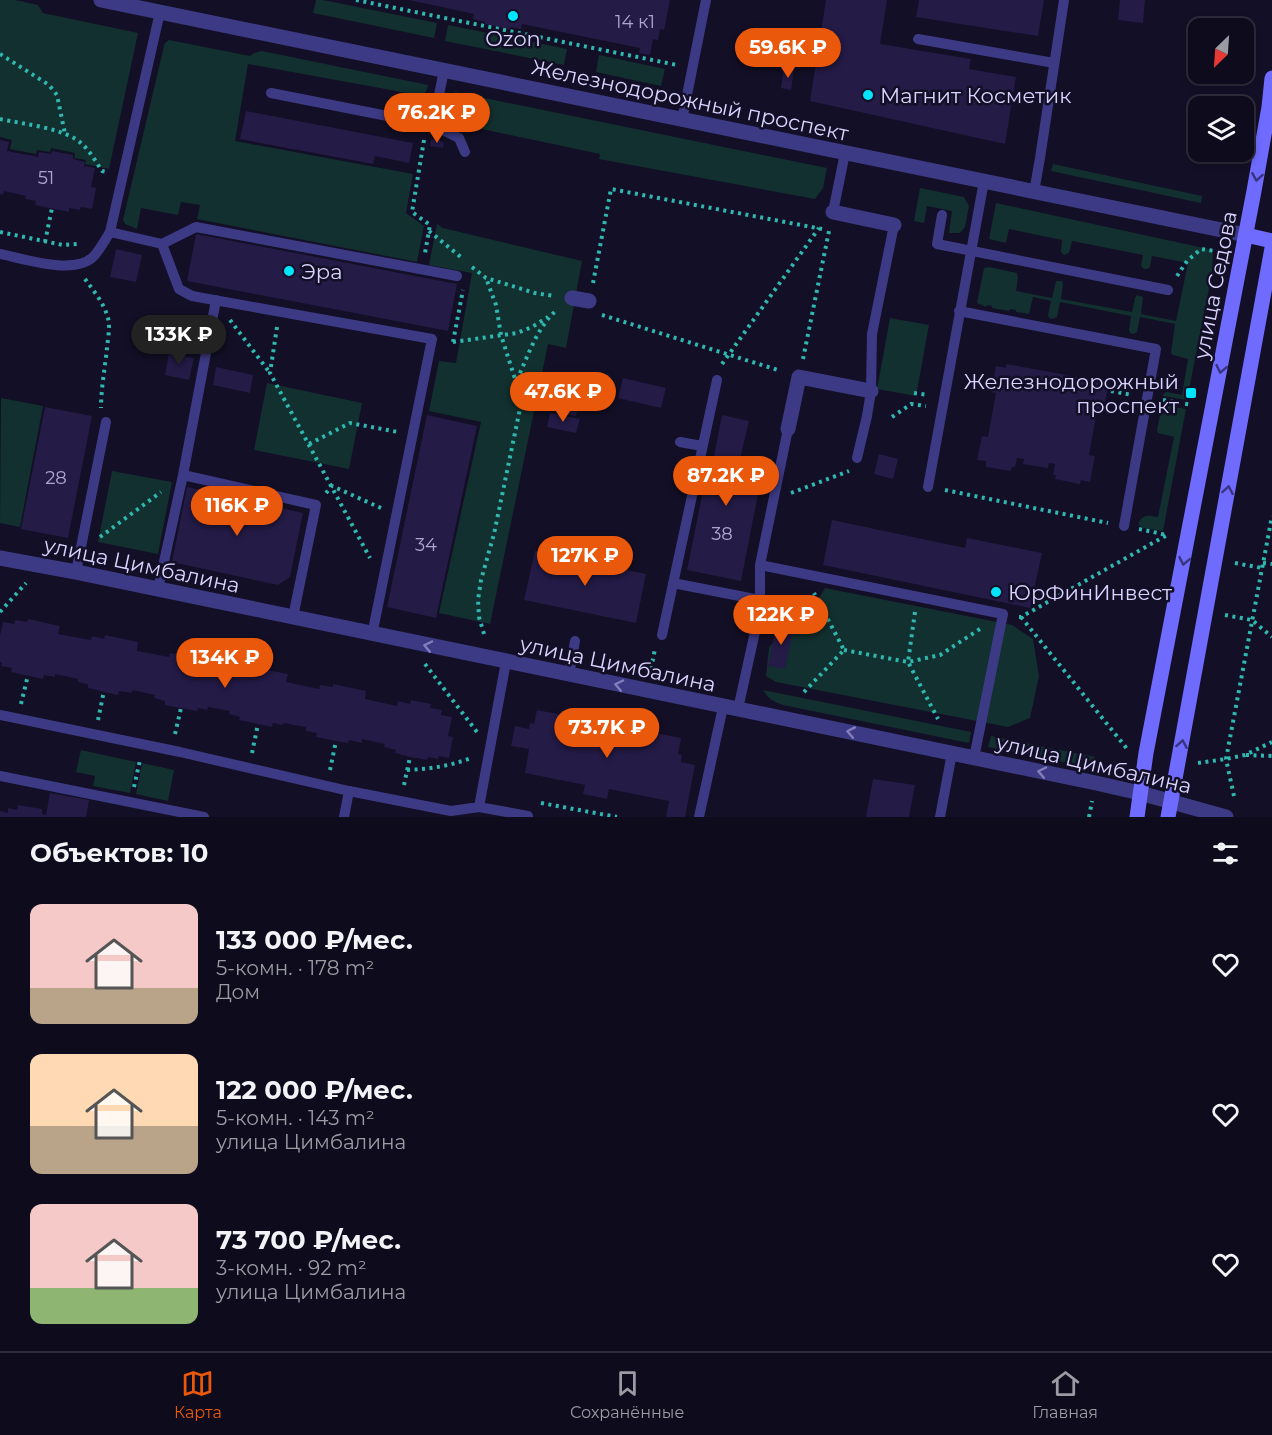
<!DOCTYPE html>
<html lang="ru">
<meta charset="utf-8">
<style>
body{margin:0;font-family:Montserrat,sans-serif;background:#1c1929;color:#f1f3f6;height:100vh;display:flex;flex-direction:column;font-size:22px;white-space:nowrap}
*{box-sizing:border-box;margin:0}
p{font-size:20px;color:#9b9ba3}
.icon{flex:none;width:33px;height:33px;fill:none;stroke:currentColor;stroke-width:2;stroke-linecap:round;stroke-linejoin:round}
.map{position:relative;height:817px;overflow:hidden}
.side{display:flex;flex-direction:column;background:#0e0b1c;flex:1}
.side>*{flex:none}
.needle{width:39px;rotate:205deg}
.fabs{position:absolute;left:1188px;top:18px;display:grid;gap:12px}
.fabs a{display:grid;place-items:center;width:66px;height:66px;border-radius:12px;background:#0e0b1c;box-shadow:0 3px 9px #0003,0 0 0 2px #2e2b3b;font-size:30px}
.price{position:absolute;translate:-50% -51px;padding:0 14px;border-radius:21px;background:#ea580c;color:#fff;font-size:20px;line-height:39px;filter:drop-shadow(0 2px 3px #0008)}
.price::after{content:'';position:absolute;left:50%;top:36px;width:18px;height:14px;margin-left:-9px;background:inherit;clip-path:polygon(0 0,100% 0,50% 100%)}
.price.selected{background:#222;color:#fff}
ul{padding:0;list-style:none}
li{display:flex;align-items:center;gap:18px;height:150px;padding:0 30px}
li span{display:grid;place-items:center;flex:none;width:168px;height:120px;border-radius:12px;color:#555}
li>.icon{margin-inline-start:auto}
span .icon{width:72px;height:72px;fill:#fffc;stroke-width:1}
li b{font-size:26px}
h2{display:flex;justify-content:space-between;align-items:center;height:72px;padding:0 30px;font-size:26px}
.menu{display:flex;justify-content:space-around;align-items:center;height:84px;border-top:2px solid #2e2b3b;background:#0e0b1c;font-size:16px;color:#9b9ba3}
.menu a{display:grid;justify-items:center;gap:3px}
.menu .selected{color:#ea580c}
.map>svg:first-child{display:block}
</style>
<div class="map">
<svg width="1272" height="817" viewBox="0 0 1272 817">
<rect width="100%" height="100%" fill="#130f26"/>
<path fill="#12302f" d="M0 0H15L38 5 43 13 138 33 109 169 85 164 86 160 74 158 75 153 51 148 50 152 37 150 36 154 10 149 12 140 0 137Z
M316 0H323L437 23 434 38 313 13Z
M448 25 567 49 564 65 445 41Z
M169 40 250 56 254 53 262 51 428 85C427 91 425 95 418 95L248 64 235 141 413 174 406 213 424 226 417 262 197 219 200 205 181 202 178 215 141 208 137 229 125 224 123 220 164 46 165 43Z
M599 55 665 69 661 86 596 72Z
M455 92 827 168 823 188 815 199 599 159 600 154 449 122Z
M1053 164 1202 196 1201 203 1051 171Z
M920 188 964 197 969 206 965 227 962 231 959 233H949L952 211 927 206 924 223 914 221Z
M996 203 1213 250 1212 273 1187 400 1163 396 1164 393 1167 392 1182 395 1188 359 1173 355 1171 353 1175 324 1140 317 1137 332 1133 334 1130 333 1129 330 1131 316 1060 302 1057 317 1052 319 1049 318 1048 315 1051 301 1033 297 1029 314 1016 312V310L1010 309 1009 311 992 308V306L987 305 986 307 977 303 984 268 989 267 1017 273 1018 278 1016 291 1052 298 1056 281H1062L1063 284 1061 299 1132 312 1135 298 1137 295 1143 297 1141 314 1176 321 1188 263 1152 256 1150 267 1147 269H1144L1141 266 1143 255 1072 241 1069 253 1064 255 1061 252 1062 240 1009 229 1006 243 989 239Z
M437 224 443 228 582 261 566 348 548 344 490 624 439 613 481 422 429 411 439 361 456 363 472 273 429 265Z
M890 318 929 325 916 396 877 389Z
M267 383 362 403 349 469 254 450Z
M1 398 43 406 20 527 0 523Z
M1162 405 1186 409 1163 531 1143 528 1139 525V522C1144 513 1150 516 1158 517L1174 437 1158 433 1157 430Z
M112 471 172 482 158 554 98 542Z
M825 588 1012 625 1033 639 1039 676 1030 718 1008 727 776 682 766 676 769 648 782 629 801 628Z
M763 690 971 732 969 743 783 705C773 702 768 698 763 690Z
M991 736 1095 757 1093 768 988 747Z
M81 750 136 762 130 793 93 786 95 776 76 772Z
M142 763 174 770 168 801 136 794Z"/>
<path fill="#241b47" d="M409 0H670L664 30 660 29 658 40 653 39 650 55 639 53 640 48 522 24 521 29 510 27 509 29 485 24V22L473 19 474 14Z
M826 0H887L880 44 971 59 969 69 1016 77 1005 144 810 101Z
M919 0H1044L1038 36 916 17Z
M1120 0H1145L1143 23 1118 20Z
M784 68 794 69 791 90 781 88Z
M246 111 413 143 409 163 375 156 373 164 240 139Z
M431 139 444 142 443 148 430 146Z
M0 140 9 142 7 151 38 157 39 152 51 154 52 151 73 155V159L85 162 84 166 95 168 91 187 96 188 92 209 81 207 80 210 69 208V212L35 205 36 201 25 199 26 196 4 191 3 195 0 194Z
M196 234 457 284 448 331 187 281Z
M116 249 142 255 136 282 110 277Z
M169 353 194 358 189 380 165 375Z
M1006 364 1099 381 1098 386 1108 388 1103 412 1097 411 1089 455 1095 456 1090 482 1081 480 1080 484 1055 479 1056 475H1053L1055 464 1049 463 1048 468 1023 464 1024 459 1017 458 1015 467H1012L1011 471 986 467V461L977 460 982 436 988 437 996 393 991 392 996 366 1006 368Z
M216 367 253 375 250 393 213 385Z
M623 378 666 388 661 408 618 398Z
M565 391 580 394 576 416 561 413Z
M45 407 92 416 68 538 21 529Z
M550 413 580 419 576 433 547 427Z
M427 415 477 426 436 618 387 607Z
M722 415 749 421 739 463 737 462 736 464 763 469 741 581 687 570 704 486 708 487Z
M879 454 898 459 893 479 874 474Z
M187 487 303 513 290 577 278 585 172 562Z
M832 520 965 548 967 538 1042 553 1030 608 823 565Z
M535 551 646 574 636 623 524 600Z
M28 619 60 626 58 634 91 640 92 636 104 639 105 635 138 642 137 651 169 657 170 653 182 655 183 652 215 658 213 667 243 673V668L256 671V668L288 674 286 682 319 689 320 685 333 687V684L366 691 365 699 397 706 398 701 410 704 411 700 431 704 430 708 442 710 441 715 452 717 448 736 453 737 449 758 439 756 438 759 428 757 427 760 410 757 395 753 396 750 384 747 385 744 362 739V743L349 740 348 743 336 741 316 737 317 733 306 731V727L283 723V725L273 723 272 727 239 720 240 717 229 714 230 711 208 707 207 710 198 708 197 711 165 705V701L154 698 155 695 132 690V693L119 691 118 695 88 688V684L78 682V679L55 674V677L44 675 43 679 11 672 12 668 1 666 2 663 0 662V635L3 622 14 624 15 620 27 622Z
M777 623 794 626 785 669 768 666Z
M537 710 681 738 678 754 682 755 681 762 695 765 685 817H666L669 801 609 789 607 799 583 794 585 785 525 773 529 749 511 746 515 726 529 729 530 723 534 724Z
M873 779 915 785 909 817H866Z
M50 793 89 800 86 817H0V811L8 813V808L17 810 18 805 42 809V814L46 815Z"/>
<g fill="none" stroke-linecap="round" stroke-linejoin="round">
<path stroke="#2fb8b0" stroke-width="4" stroke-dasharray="3 4.5" stroke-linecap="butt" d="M356 0 677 65
M0 54 49 85 57 95 65 134
M0 119C22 124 66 128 82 144 90 151 96 162 102 171L107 172
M424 140 412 212 430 225 425 253
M429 231 462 258
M0 232 63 245 78 244
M45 242 52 208
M472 267 486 278 535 293 554 296
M1177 276 1187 261 1201 249 1215 251
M85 279C93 290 103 302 107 315 111 325 108 337 107 348 105 368 101 388 101 408
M593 283 611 189 822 229
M602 315 781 371
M230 320 270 373
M277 327 270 373 370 558
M453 342 517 333 532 327 548 317
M453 342 463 290
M803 359 829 231
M722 364 819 228
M517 380C527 358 538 325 557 310
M1111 391 1132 395
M914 393 928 395
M1163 400 1192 405
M892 417 911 404 926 406
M309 444 350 423 398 432
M945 490 1108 523
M326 493 332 486 381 508
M791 493 849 471
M1139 529 1167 535
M100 537 161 492
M1235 563 1262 568
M1263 563 1272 564
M0 612 26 583
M915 612 908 662 938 719
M1225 615 1252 620 1272 637
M1019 617H1021L1167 535
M1021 617 1128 750
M484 634 479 617 478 600 481 580 494 534 521 404 516 382 501 335 496 305 486 278
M844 650 908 662 940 655 983 627
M425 664 477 732
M651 669 655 649
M804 692 844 650 814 593
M21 704 28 675
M98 720 104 691
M175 734 181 708
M252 753 258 724
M1246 755 1272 756
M1198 763 1226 759 1245 755 1272 742
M330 770 336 741
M407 770C430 769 450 766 471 758
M404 785 410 757
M134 787 140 760
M1234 796 1226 759 1272 516
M541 803 617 817
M1089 817 1092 801"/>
<path stroke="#3d3a85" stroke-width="10" d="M918 39 1054 63
M271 93 433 125 444 70
M682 120 706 0
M433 125 459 138 465 152
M1034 192 1040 158 1064 0
M833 212 845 153
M942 215 937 244 1168 290
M110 232 162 244 179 289 192 296 432 339 372 635
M162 244 196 227 457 276
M0 254C24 259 76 276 94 256 100 249 105 240 110 232L160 12
M959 311 1156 349 1124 526
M680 442 702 446
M857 458 867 416 871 391 872 334 894 225
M183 475 316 505 293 617
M928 487 984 181
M760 565 1003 614 974 758
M76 572 106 422
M673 583 760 600
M158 589 183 475 216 300
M662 635 717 380
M569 675 575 641
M738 709 760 609V565L788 429
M0 715 180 752 349 791 451 811 479 807 528 816 527 817
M0 776 204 817
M479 807 506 662
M344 817 349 791
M699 817 723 707
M940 817 952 753"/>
<path stroke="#3d3a85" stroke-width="15" d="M101 0 1246 235
M833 212 894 225
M572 298 589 301
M788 429 799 377 871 391
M0 558 76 572 1096 783 1140 793 1226 817"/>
<path stroke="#6f6bff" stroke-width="15" d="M1246 235 1272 241
M1137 817 1146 753 1254 191 1269 107 1272 78
M1168 817 1272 248"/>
</g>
<defs><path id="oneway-chevron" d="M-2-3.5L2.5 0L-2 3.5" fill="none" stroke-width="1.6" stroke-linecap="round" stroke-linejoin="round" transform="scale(1.5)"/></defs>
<g stroke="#38347d">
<use href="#oneway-chevron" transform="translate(1257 177) rotate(100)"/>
<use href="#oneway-chevron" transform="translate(1221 369) rotate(101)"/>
<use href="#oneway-chevron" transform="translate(1228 490) rotate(-80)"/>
<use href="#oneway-chevron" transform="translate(1184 561) rotate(101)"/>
<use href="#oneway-chevron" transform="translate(1182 744) rotate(-80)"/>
</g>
<g stroke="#837fbc">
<use href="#oneway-chevron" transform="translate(428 646) rotate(-168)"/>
<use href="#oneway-chevron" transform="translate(619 685) rotate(-168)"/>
<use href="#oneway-chevron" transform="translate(851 732) rotate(-169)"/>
<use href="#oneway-chevron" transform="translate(1042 772) rotate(-168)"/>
</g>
<g fill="#00e5ff" stroke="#130f26" stroke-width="2">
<circle cx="513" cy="16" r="6"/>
<circle cx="868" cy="95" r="6"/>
<circle cx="289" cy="271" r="6"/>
<rect x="1185" y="387" width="12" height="12" rx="3"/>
<circle cx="996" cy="592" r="6"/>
</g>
<g text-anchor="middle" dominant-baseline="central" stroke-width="5" stroke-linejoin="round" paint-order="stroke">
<g font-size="18" fill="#aca6d1">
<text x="635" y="22">14 к1</text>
<text x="46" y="178">51</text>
<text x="56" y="478">28</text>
<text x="722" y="534">38</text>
<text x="426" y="545">34</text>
</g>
<g font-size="21" fill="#d9d4ff" stroke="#130f26" text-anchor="start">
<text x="513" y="38" text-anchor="middle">Ozon</text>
<text x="880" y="95">Магнит Косметик</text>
<text x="301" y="271">Эра</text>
<text x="1179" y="381" text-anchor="end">Железнодорожный<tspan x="1179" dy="24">проспект</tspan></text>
<text x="1008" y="592">ЮрФинИнвест</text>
</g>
<g font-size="21" fill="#d9d4ff" stroke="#130f26">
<text transform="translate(690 100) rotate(12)">Железнодорожный проспект</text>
<text transform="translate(1215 285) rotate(-79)">улица Седова</text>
<text transform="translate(142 565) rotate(12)">улица Цимбалина</text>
<text transform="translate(618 664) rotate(12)">улица Цимбалина</text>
<text transform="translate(1094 764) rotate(13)">улица Цимбалина</text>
</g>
</g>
</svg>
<div class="fabs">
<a><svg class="needle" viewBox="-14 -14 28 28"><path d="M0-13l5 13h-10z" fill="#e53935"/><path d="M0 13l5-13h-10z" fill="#9b9ba3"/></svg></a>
<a><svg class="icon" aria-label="layers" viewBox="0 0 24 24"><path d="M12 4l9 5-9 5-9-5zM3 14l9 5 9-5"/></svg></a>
</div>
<b class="price" style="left:788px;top:79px">59.6K ₽</b>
<b class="price" style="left:437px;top:144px">76.2K ₽</b>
<b class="price selected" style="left:179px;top:366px">133K ₽</b>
<b class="price" style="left:563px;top:423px">47.6K ₽</b>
<b class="price" style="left:726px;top:507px">87.2K ₽</b>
<b class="price" style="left:237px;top:537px">116K ₽</b>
<b class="price" style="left:585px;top:587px">127K ₽</b>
<b class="price" style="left:781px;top:646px">122K ₽</b>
<b class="price" style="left:225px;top:689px">134K ₽</b>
<b class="price" style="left:607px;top:759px">73.7K ₽</b>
</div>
<section class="side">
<h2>Объектов: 10<svg class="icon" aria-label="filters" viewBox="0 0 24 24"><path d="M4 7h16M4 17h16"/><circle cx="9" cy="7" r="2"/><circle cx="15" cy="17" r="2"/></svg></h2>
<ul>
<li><span style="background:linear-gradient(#f6c9c9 70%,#b9a48a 0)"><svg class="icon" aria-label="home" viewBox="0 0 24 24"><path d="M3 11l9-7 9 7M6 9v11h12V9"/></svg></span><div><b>133 000 ₽/мес.</b><p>5-комн. · 178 m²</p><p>Дом</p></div><svg class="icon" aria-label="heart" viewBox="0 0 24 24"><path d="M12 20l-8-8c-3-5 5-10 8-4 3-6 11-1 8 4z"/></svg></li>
<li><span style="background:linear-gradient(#ffd9b3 60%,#b9a48a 0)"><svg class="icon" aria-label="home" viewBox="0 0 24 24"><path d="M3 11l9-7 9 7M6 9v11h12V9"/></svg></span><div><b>122 000 ₽/мес.</b><p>5-комн. · 143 m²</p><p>улица Цимбалина</p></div><svg class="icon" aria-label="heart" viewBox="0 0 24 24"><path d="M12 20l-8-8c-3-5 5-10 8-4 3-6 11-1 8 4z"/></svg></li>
<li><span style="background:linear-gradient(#f6c9c9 70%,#8fb573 0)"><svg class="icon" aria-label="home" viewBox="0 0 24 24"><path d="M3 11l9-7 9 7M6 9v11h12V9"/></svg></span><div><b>73 700 ₽/мес.</b><p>3-комн. · 92 m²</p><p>улица Цимбалина</p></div><svg class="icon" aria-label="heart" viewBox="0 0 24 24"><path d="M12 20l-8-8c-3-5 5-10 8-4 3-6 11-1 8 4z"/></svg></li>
</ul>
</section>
<nav class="menu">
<a class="selected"><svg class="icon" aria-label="map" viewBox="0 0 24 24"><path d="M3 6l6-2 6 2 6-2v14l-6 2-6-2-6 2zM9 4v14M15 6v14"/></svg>Карта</a>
<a><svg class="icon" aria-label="saved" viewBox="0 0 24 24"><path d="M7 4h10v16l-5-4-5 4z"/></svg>Сохранённые</a>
<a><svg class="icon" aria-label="home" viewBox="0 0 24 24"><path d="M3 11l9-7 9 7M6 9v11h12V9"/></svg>Главная</a>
</nav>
